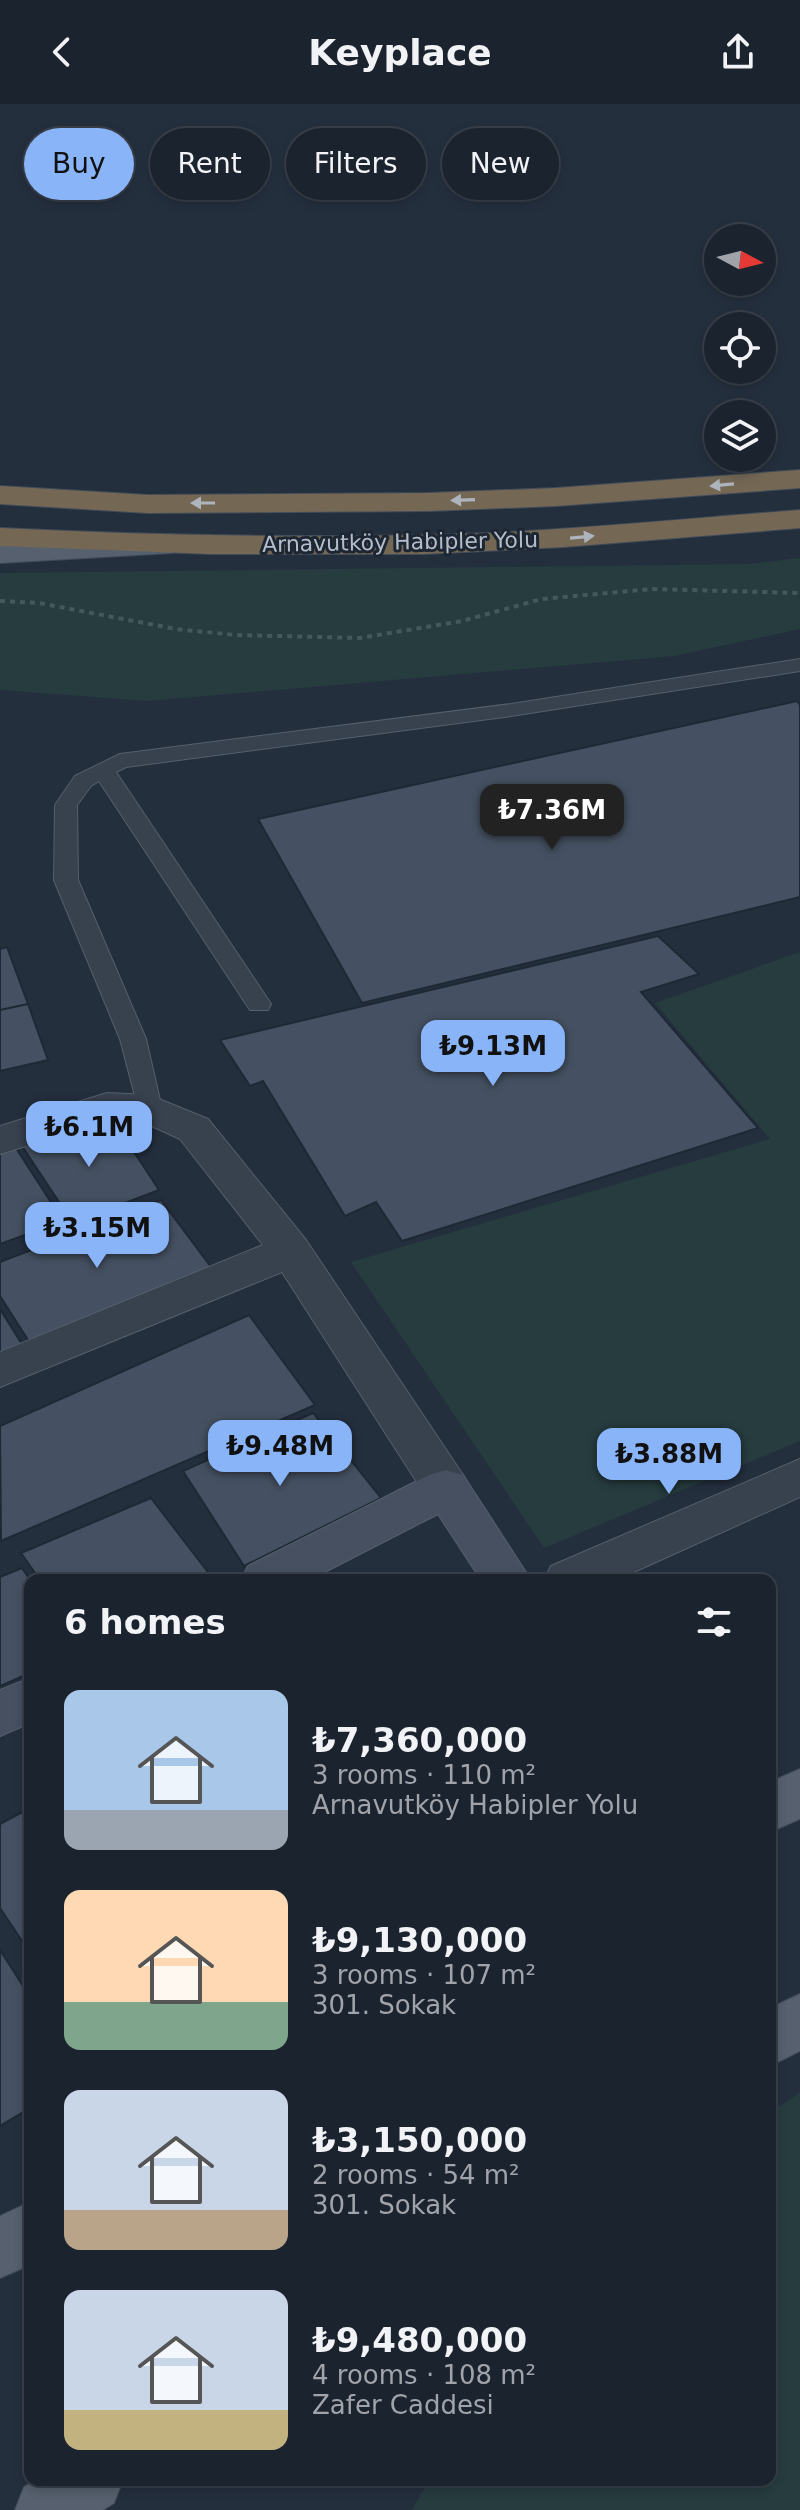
<!DOCTYPE html>
<meta charset="utf-8">
<style>
body{margin:0;font-family:"DejaVu Sans",sans-serif;background:#282f3a;color:#f1f3f6;height:100vh;display:flex;flex-direction:column;font-size:30px;white-space:nowrap}
*{box-sizing:border-box;margin:0}
p{font-size:26px;color:#a0a4aa}
.icon{flex:none;width:44px;height:44px;fill:none;stroke:currentColor;stroke-width:2;stroke-linecap:round;stroke-linejoin:round}
.map{position:relative;flex:1;overflow:hidden}
.drawer{position:absolute;left:24px;top:1470px;width:752px;height:912px;display:flex;flex-direction:column;background:#1b232e;border-radius:16px;box-shadow:0 4px 12px #0003,0 0 0 2px #39404a}
.drawer>*{flex:none}
.banner{position:absolute;left:24px;top:24px;width:752px;height:72px;display:flex;gap:16px}
.needle{width:52px;rotate:97deg}
.fabs{position:absolute;left:704px;top:120px;display:grid;gap:16px}
.fabs a{display:grid;place-items:center;width:72px;height:72px;border-radius:50%;background:#1b232e;box-shadow:0 4px 12px #0003,0 0 0 2px #39404a;font-size:40px}
.price{position:absolute;translate:-50% -68px;padding:0 18px;border-radius:16px;background:#8ab4f8;color:#111;font-size:26px;line-height:52px;filter:drop-shadow(0 2px 4px #0008)}
.price::after{content:'';position:absolute;left:50%;top:48px;width:24px;height:18px;margin-left:-12px;background:inherit;clip-path:polygon(0 0,100% 0,50% 100%)}
.price.selected{background:#222;color:#fff}
ul{padding:0;list-style:none}
li{display:flex;align-items:center;gap:24px;height:200px;padding:0 40px}
li span{display:grid;place-items:center;flex:none;width:224px;height:160px;border-radius:16px;color:#555}
li>.icon{margin-inline-start:auto}
span .icon{width:96px;height:96px;fill:#fffc;stroke-width:1}
li b{font-size:34px}
h2{display:flex;justify-content:space-between;align-items:center;height:96px;padding:0 40px;font-size:34px}
.pill{padding:0 28px;border-radius:36px;background:#1b232e;box-shadow:0 4px 12px #0003,0 0 0 2px #39404a;font-size:28px;line-height:72px}
.pill.selected{background:#8ab4f8;color:#111}
header{display:flex;justify-content:space-between;align-items:center;height:104px;padding:0 40px;background:#1b232e;font-size:36px;font-weight:600}
.map>svg:first-child{display:block}
</style>
<header><svg class="icon" aria-label="back" viewBox="0 0 24 24"><path d="M15 5l-7 7 7 7"/></svg>Keyplace<svg class="icon" aria-label="share" viewBox="0 0 24 24"><path d="M12 15V3M7 8l5-5 5 5M5 13v7h14v-7"/></svg></header>
<div class="map">
<svg width="800" height="2406" viewBox="0 0 800 2406">
<rect width="100%" height="100%" fill="#242f3e"/>
<path fill="#263c3f" d="M800 454V525L674 552 148 597 0 586V469L749 460Z
M800 848V1337L544 1444 351 1158 770 1035 655 899Z
M800 1989V2406H412L429 2376H770V2008Z"/>
<path fill="#455162" stroke="#1f2835" stroke-width="2" d="M797 597 800 601V793L362 899 258 715Z
M658 832 699 870 641 888 758 1024 402 1137 376 1098 345 1112 263 977 250 982 220 936Z
M7 843 28 900 0 906V845Z
M28 900 48 956 0 967V906Z
M78 1017 121 1028 159 1086 73 1119 20 1039Z
M14 1041 63 1117 0 1140V1046Z
M161 1096 211 1163 30 1239 0 1192V1158Z
M0 1205 25 1245 0 1255Z
M249 1211 315 1301 1 1437 0 1322Z
M313 1309 381 1394 244 1462 183 1367Z
M151 1394 214 1476H40L21 1449Z
M22 1464 30 1476V1569L0 1582V1473Z
M30 1704V1849L0 1804V1720Z
M0 1846 30 1893V2004L0 2022Z"/>
<g fill="none" stroke-linecap="round" stroke-linejoin="round">
<g stroke="#565f6c" stroke-width="2">
<path id="lane" d="M800 555V567L511 612 126 663 116 668 271 900 268 906H250L99 677 91 682 77 701 78 776 146 935 162 1005 158 1011 149 1014 140 1011 120 935 54 776 55 701 75 672 120 650 511 600Z"/>
</g>
<g stroke="#565f6c" stroke-width="2">
<path id="street" d="M107 989 149 991 208 1015 306 1136 463 1371 470 1384 463 1397 446 1402 429 1397 282 1168 0 1283V1248L263 1141 180 1035 143 1018 108 1017 0 1050V1022Z
M800 1355V1393L616 1476H544L551 1462Z"/>
</g>
<g stroke="#565f6c" stroke-width="2">
<path id="secondary" d="M446 1366 463 1371 531 1476H481L438 1410 309 1476H241L248 1462 429 1371Z
M30 1574V1619L0 1632V1586Z"/>
</g>
<g stroke="#414a57" stroke-width="2">
<path id="primary" d="M161 433 172 435 176 442 172 449 0 459V441Z
M800 1665V1715L770 1728V1678Z
M800 1890V1947L770 1962V1904Z
M30 2098V2161L0 2174V2112Z
M35 2376H123L114 2399 103 2406H15L24 2383Z"/>
</g>
<g stroke="#434c59" stroke-width="2">
<path id="highway" d="M800 366V384L556 402 429 407 148 409 0 400V382L148 391 429 389 556 384Z
M800 406V424L564 443 423 450H211L0 442V424C164 432 327 435 491 429 594 424 697 414 800 406Z"/>
</g>
<path stroke="#44595c" stroke-width="4" stroke-dasharray="5 5" stroke-linecap="butt" d="M0 497 39 499 176 525 236 531 360 534 462 517 542 495 652 485 800 489"/>
<use href="#lane" fill="#38414e" fill-rule="evenodd"/>
<use href="#street" fill="#38414e" fill-rule="evenodd"/>
<use href="#secondary" fill="#465061" fill-rule="evenodd"/>
<use href="#primary" fill="#56606e" fill-rule="evenodd"/>
<use href="#highway" fill="#746855" fill-rule="evenodd"/>
</g>
<defs><path id="oneway-solid" d="M-6-.8H1V-3.2L6.5 0L1 3.2V.8H-6Z" transform="scale(2)"/></defs>
<g fill="#aeb4bd">
<use href="#oneway-solid" transform="translate(722 381) rotate(175)"/>
<use href="#oneway-solid" transform="translate(463 396) rotate(178)"/>
<use href="#oneway-solid" transform="translate(203 399) rotate(180)"/>
<use href="#oneway-solid" transform="translate(582 433) rotate(-5)"/>
</g>
<g text-anchor="middle" dominant-baseline="central" stroke-width="6" stroke-linejoin="round" paint-order="stroke">
<g font-size="22" fill="#b4bcc9" stroke="#1d2633">
<text transform="translate(400 438) rotate(-1)">Arnavutköy Habipler Yolu</text>
</g>
</g>
</svg>
<div class="fabs">
<a><svg class="needle" viewBox="-14 -14 28 28"><path d="M0-13l5 13h-10z" fill="#e53935"/><path d="M0 13l5-13h-10z" fill="#a0a4aa"/></svg></a>
<a><svg class="icon" aria-label="locate" viewBox="0 0 24 24"><circle cx="12" cy="12" r="6"/><path d="M12 2v4M12 18v4M2 12h4M18 12h4"/></svg></a>
<a><svg class="icon" aria-label="layers" viewBox="0 0 24 24"><path d="M12 4l9 5-9 5-9-5zM3 14l9 5 9-5"/></svg></a>
</div>
<b class="price selected" style="left:552px;top:748px">₺7.36M</b>
<b class="price" style="left:493px;top:984px">₺9.13M</b>
<b class="price" style="left:89px;top:1065px">₺6.1M</b>
<b class="price" style="left:97px;top:1166px">₺3.15M</b>
<b class="price" style="left:280px;top:1384px">₺9.48M</b>
<b class="price" style="left:669px;top:1392px">₺3.88M</b>
<div class="banner">
<a class="pill selected">Buy</a>
<a class="pill">Rent</a>
<a class="pill">Filters</a>
<a class="pill">New</a>
</div>
<section class="drawer">
<h2>6 homes<svg class="icon" aria-label="filters" viewBox="0 0 24 24"><path d="M4 7h16M4 17h16"/><circle cx="9" cy="7" r="2"/><circle cx="15" cy="17" r="2"/></svg></h2>
<ul>
<li><span style="background:linear-gradient(#a9c7e8 75%,#9aa5b1 0)"><svg class="icon" aria-label="home" viewBox="0 0 24 24"><path d="M3 11l9-7 9 7M6 9v11h12V9"/></svg></span><div><b>₺7,360,000</b><p>3 rooms · 110 m²</p><p>Arnavutköy Habipler Yolu</p></div></li>
<li><span style="background:linear-gradient(#ffd9b3 70%,#7fa58c 0)"><svg class="icon" aria-label="home" viewBox="0 0 24 24"><path d="M3 11l9-7 9 7M6 9v11h12V9"/></svg></span><div><b>₺9,130,000</b><p>3 rooms · 107 m²</p><p>301. Sokak</p></div></li>
<li><span style="background:linear-gradient(#c9d6e8 75%,#b9a48a 0)"><svg class="icon" aria-label="home" viewBox="0 0 24 24"><path d="M3 11l9-7 9 7M6 9v11h12V9"/></svg></span><div><b>₺3,150,000</b><p>2 rooms · 54 m²</p><p>301. Sokak</p></div></li>
<li><span style="background:linear-gradient(#c9d6e8 75%,#c2b280 0)"><svg class="icon" aria-label="home" viewBox="0 0 24 24"><path d="M3 11l9-7 9 7M6 9v11h12V9"/></svg></span><div><b>₺9,480,000</b><p>4 rooms · 108 m²</p><p>Zafer Caddesi</p></div></li>
</ul>
</section>
</div>
